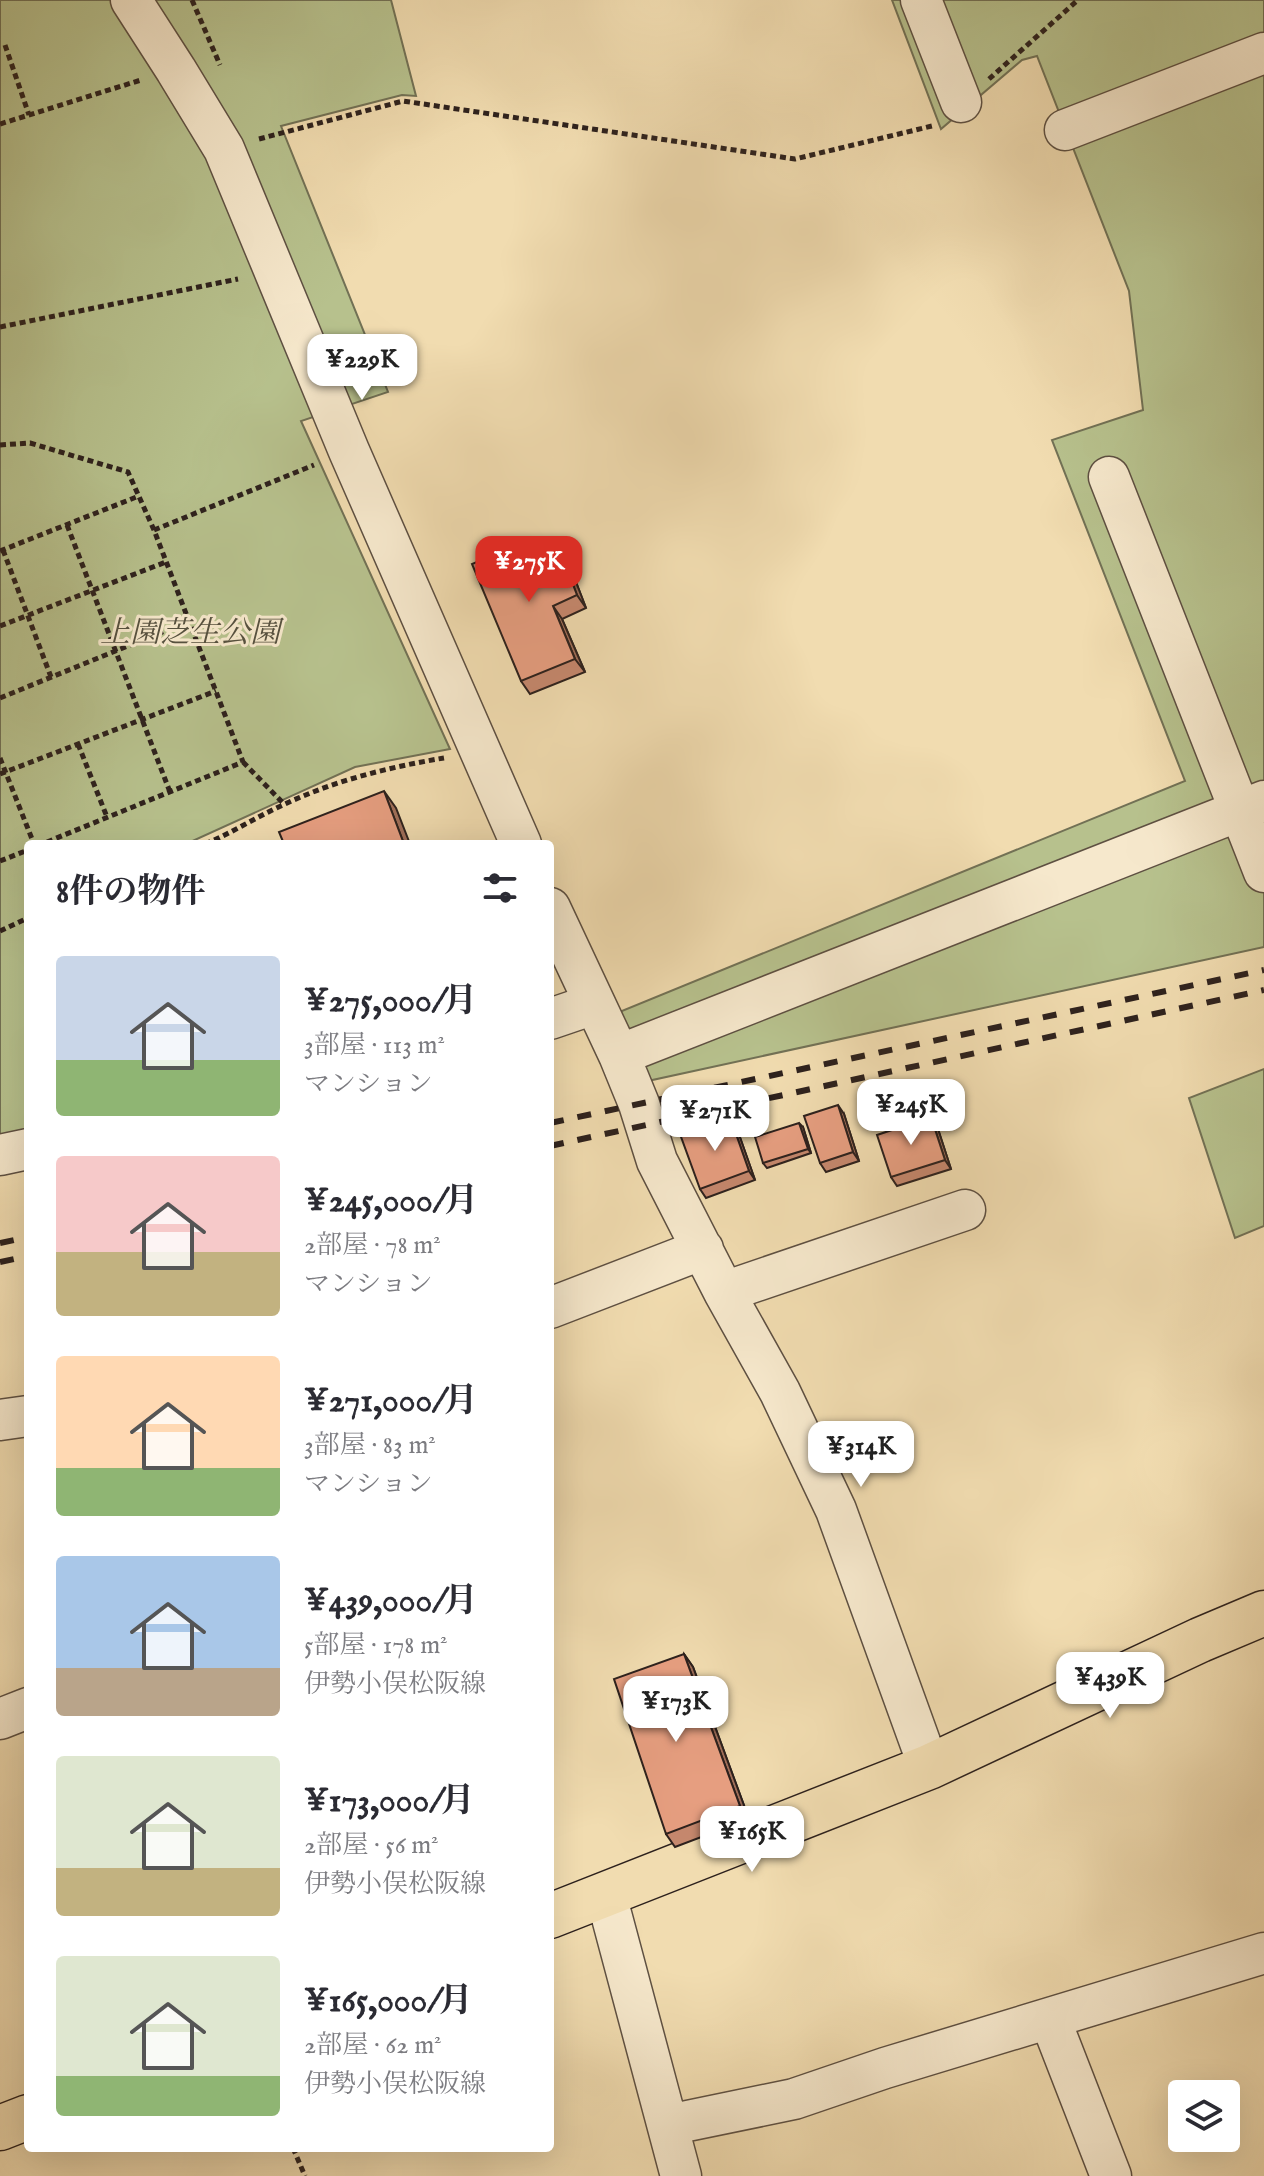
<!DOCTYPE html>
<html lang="ja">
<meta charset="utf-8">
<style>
body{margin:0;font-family:"IM FELL English","Noto Serif JP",serif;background:#f7f7f7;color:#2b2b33;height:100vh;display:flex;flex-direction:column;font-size:30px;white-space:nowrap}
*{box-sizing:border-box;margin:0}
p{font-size:26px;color:#7c7c81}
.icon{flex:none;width:44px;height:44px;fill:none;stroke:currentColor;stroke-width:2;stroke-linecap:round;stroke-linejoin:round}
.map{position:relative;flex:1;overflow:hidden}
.side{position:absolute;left:24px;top:840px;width:530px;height:1312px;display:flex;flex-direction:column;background:#fff;border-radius:8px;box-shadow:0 8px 32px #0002}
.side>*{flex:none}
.tools{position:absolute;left:1168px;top:2080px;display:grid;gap:16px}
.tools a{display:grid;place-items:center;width:72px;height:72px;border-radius:8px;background:#fff;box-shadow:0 8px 32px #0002;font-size:40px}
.price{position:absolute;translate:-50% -68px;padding:0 18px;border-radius:16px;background:#fff;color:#222;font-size:26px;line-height:52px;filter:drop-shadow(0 2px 4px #0008)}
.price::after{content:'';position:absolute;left:50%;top:48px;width:24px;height:18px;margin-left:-12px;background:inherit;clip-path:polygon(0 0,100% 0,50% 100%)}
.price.on{background:#d93025;color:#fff}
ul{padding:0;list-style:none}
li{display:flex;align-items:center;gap:24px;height:200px;padding:0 32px}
li span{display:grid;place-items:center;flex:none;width:224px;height:160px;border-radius:8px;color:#555}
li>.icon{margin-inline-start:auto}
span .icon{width:96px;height:96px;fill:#fffc;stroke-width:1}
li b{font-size:34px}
h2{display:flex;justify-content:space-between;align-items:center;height:96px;padding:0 32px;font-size:34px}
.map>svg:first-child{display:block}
</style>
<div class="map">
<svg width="1264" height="2176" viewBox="0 0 1264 2176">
<rect width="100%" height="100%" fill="#f1dcb0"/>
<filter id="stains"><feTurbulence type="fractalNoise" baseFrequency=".0025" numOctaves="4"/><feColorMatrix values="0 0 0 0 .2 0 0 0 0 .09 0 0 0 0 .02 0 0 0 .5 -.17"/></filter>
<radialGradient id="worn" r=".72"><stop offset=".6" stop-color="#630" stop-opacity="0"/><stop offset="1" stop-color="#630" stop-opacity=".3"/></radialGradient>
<path fill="#b7c18d" stroke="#727155" stroke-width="2" d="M0 0H391L416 96 402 95 281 126 388 392 301 421 450 749 355 767 186 844H28V1139L0 1146Z
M892 0H1264V947L643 1082 612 1015 1185 781 1052 440 1143 410 1129 291 1037 56 1022 60 941 129Z
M1264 1069V1226L1235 1238 1189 1098Z"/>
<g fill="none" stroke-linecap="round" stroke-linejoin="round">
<g stroke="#5e5042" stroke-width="43">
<path id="minor" d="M131 0 176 70 224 149 349 451 521 844
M921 0 961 102
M1065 130 1264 53
M1109 477 1264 872
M550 908 619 1055 639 1104 657 1161 724 1292 780 1392 836 1510 929 1767
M550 1019 594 1004
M619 1055 1264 801
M0 1155 28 1149
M724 1292 965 1210
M550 1308 703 1249
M0 1420 28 1416
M0 1719 28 1708
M606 1895 681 2176
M1050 2019 1111 2176
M668 2125 794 2099 885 2068 1264 1953"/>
</g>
<g stroke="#2d211d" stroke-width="47">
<path id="major" d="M550 1916 929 1767 1200 1640 1264 1613
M0 2128 28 2117"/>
</g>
<path stroke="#2d211d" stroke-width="5" stroke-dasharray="6 4" stroke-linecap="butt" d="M192 0 220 65
M5 45 29 115
M989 79 1078 0
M0 124 141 80
M259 139 403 101 795 159 932 126 935 124
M0 327 238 279
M0 445 30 443 128 472 154 530 243 762 42 844
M67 525 170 792
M154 530 314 465
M3 550 51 677
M0 551 139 496
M0 626 166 562
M0 698 189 621
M78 744 107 817
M0 758 34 844
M243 762 284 804
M0 774 216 691
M205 844C232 833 256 817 283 805 333 781 389 767 444 758
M0 861 28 850
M0 931 28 918
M293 2148 305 2176"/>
<use href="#minor" stroke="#f6e8cc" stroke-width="40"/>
<use href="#major" stroke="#f1dcb0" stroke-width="44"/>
<path stroke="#2d211d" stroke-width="6" stroke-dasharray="14 14" stroke-linecap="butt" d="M550 1123 1264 970
M550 1146 1264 990
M0 1243 28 1237
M0 1262 28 1256"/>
</g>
<path fill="#c6886e" stroke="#2d211d" stroke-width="2" d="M530 546 564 551 586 608 562 619 585 672 530 694 521 681Z
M844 1114 859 1161 826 1172 820 1163Z
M931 1117 937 1126 951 1169 897 1186 891 1177Z
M736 1126 755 1180 706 1198 700 1189Z
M803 1127 811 1153 767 1168 763 1163Z
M684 1654 693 1667 749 1819 675 1847 666 1834Z"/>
<path fill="#a16f5a" stroke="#2d211d" stroke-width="2" d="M555 538 564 551 586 608 577 595Z
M553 606 562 619 585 672 575 659Z
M384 791 396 808 410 844H404Z
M838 1105 844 1114 859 1161 853 1152Z
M730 1117 736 1126 755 1180 749 1171Z
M931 1117 937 1126 951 1169 945 1160Z
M799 1123 803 1127 811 1153 808 1149Z
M684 1654 693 1667 749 1819 740 1806Z"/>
<path fill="#e69e80" stroke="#2d211d" stroke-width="2" d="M555 538 577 595 553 606 575 659 521 681 472 564 527 541 528 547Z
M384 791 404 844H284L279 832Z
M838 1105 853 1152 820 1163 804 1116Z
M730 1117 749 1171 700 1189 680 1134Z
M931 1117 945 1160 891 1177 877 1135Z
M799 1123 808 1149 763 1163 755 1137Z
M684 1654 740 1806 666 1834 614 1679Z"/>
<g text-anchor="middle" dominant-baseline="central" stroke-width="6" stroke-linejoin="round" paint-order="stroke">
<g font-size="30" font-style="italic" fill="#56513f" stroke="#f6e8cc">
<text x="190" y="634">上園芝生公園</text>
</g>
</g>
<rect width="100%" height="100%" filter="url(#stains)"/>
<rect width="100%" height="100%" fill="url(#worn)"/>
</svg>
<div class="tools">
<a><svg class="icon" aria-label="layers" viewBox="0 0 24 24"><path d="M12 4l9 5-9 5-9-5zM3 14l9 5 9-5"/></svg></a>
</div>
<b class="price" style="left:362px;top:402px">¥229K</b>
<b class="price on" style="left:529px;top:604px">¥275K</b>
<b class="price" style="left:911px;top:1147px">¥245K</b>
<b class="price" style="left:715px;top:1153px">¥271K</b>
<b class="price" style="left:861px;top:1489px">¥314K</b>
<b class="price" style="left:1110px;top:1720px">¥439K</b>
<b class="price" style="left:676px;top:1744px">¥173K</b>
<b class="price" style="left:752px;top:1874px">¥165K</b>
<section class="side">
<h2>8件の物件<svg class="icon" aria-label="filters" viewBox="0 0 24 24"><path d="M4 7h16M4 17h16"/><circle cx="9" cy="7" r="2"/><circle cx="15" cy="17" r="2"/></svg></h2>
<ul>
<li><span style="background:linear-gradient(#c9d6e8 65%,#8fb573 0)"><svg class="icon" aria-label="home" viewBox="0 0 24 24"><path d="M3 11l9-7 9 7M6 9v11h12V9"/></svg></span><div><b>¥275,000/月</b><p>3部屋 · 113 m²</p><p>マンション</p></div></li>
<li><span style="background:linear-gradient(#f6c9c9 60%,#c2b280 0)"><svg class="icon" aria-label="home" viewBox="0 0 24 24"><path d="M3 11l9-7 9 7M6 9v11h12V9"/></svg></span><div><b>¥245,000/月</b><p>2部屋 · 78 m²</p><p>マンション</p></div></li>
<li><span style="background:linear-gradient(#ffd9b3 70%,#8fb573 0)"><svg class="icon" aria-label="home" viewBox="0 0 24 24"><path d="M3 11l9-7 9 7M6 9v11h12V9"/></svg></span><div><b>¥271,000/月</b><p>3部屋 · 83 m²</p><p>マンション</p></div></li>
<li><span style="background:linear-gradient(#a9c7e8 70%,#b9a48a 0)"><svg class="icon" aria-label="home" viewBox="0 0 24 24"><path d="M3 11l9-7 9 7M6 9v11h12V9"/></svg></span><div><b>¥439,000/月</b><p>5部屋 · 178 m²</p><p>伊勢小俣松阪線</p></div></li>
<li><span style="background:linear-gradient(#dfe7d0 70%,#c2b280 0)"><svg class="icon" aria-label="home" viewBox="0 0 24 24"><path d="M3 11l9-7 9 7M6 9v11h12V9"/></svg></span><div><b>¥173,000/月</b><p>2部屋 · 56 m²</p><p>伊勢小俣松阪線</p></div></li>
<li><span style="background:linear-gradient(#dfe7d0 75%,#8fb573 0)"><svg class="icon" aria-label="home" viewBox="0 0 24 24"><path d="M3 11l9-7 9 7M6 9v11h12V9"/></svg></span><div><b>¥165,000/月</b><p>2部屋 · 62 m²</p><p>伊勢小俣松阪線</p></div></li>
</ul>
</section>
</div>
